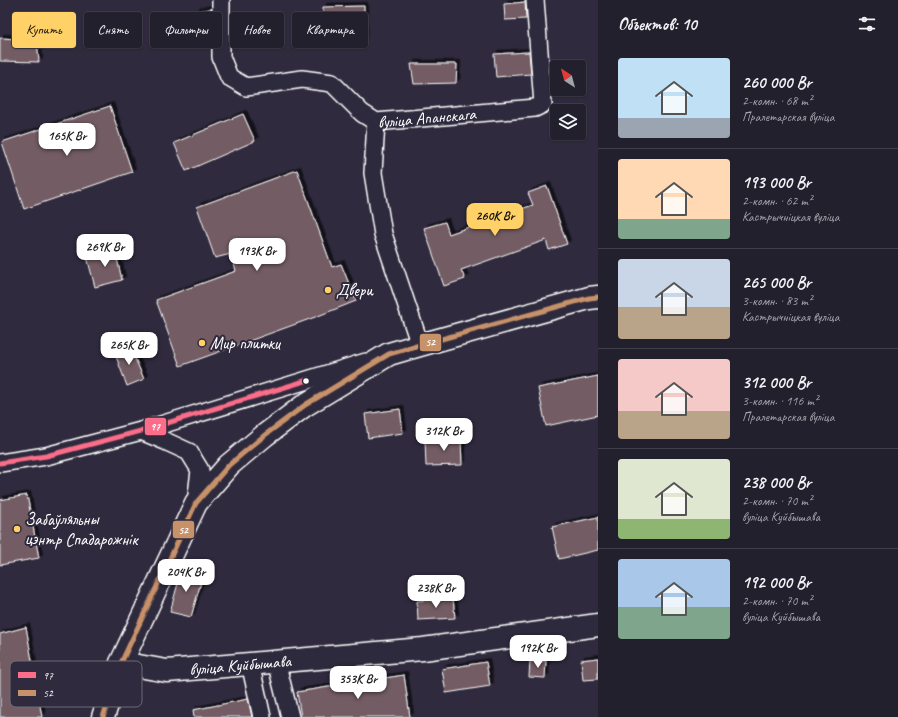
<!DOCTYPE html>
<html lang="ru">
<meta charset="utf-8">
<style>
body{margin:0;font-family:Caveat,sans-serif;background:#2b2836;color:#f1f3f6;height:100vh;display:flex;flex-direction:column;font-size:15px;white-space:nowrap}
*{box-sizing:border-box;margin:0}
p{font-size:13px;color:#a3a3aa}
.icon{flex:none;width:22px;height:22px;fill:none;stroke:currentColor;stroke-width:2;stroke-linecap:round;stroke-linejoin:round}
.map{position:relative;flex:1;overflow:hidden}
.details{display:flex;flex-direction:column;background:#23202e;width:300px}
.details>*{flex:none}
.guide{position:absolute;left:12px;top:12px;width:380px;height:36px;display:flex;gap:8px}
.needle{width:26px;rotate:324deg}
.buttons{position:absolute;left:550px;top:60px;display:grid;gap:8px}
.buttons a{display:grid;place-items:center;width:36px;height:36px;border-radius:4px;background:#23202e;box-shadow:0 1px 3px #0004,0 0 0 1px #403e4a;font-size:20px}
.price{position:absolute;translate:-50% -34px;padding:0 9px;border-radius:8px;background:#fff;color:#222;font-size:13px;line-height:26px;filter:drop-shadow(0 1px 2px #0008)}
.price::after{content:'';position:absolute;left:50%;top:24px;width:12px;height:9px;margin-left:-6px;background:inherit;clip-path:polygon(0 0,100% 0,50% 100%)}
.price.selected{background:#ffd166;color:#111}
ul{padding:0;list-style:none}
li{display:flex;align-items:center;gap:12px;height:100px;padding:0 20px}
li+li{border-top:1px solid #403e4a}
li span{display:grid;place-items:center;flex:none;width:112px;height:80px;border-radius:4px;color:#555}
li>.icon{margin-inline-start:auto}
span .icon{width:48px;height:48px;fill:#fffc;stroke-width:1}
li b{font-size:17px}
h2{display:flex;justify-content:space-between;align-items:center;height:48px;padding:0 20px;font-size:17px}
.pill{padding:0 14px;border-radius:4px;background:#23202e;box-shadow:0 1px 3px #0004,0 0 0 1px #403e4a;font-size:14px;line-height:36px}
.pill.selected{background:#ffd166;color:#111}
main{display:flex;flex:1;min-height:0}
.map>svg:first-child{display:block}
</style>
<main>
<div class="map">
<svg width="598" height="717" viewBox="0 0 598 717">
<defs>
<filter id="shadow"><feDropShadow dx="3.5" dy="-3.5" stdDeviation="0" flood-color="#0009"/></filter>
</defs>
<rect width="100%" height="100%" fill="#2f2a3d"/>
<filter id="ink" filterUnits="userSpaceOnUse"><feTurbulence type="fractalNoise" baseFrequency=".025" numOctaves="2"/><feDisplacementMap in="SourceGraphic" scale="8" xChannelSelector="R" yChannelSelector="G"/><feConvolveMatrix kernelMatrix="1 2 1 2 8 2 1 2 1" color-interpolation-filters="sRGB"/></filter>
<g filter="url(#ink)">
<path fill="#735b63" stroke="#fff" filter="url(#shadow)" d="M525 2 526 19 505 20 504 4Z
M364 6V40L340 41V21H323V7Z
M211 9V29L198 30 196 11Z
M275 17 277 47 260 48 258 18Z
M0 38 37 40 39 62 0 61Z
M529 52 531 74 496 77 494 54Z
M411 64H457L456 83 414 84Z
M110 106 132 172 24 209 2 142Z
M243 114 255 141 186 171 174 143Z
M297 170 332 267 341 264 356 301 318 316 180 366 156 300 236 271 231 254 215 258 197 207Z
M547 186 567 244 549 250 546 240 461 270 465 279 444 286 424 228 445 222 449 234 533 205 528 193Z
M115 250 122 280 95 287 87 257Z
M129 345 144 379 127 386 114 351Z
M598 376V415L546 426 538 388Z
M400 409 403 433 368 438 365 414Z
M461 439 462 465 426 466 425 440Z
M27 495 39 558 0 565V500Z
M598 517V550L559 559 552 527Z
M182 569 203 575 191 617 170 612Z
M453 598 455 618 418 620 417 601Z
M26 627 42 717H0V634Z
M598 658V679L583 680 581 660Z
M530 661H546L545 678 529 677Z
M486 662 490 686 446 693 442 669Z
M404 675 410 717H301L297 692Z
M248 699 252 717H194L193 710Z"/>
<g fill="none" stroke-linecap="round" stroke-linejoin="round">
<g stroke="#fff" stroke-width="20">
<g id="street">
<path id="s1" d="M221 0V57L229 77 246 87 302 79 332 83 362 113 376 122 524 109 535 108 543 104 535 0"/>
<path d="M376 122 373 173 383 234 420 345"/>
<path d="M141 431 165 441 189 452 200 470 196 503"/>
<path d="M0 463 46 456 141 431 366 362"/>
<path d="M276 661 290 717"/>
<path d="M250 663 262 717"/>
</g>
</g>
<g stroke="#fff" stroke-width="25">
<g id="secondary">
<path id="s2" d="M121 663 167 671 423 649 598 625"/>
<path d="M103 717 121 663 196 503 229 465 265 435 305 405 389 354 420 345 589 298 598 297"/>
</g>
</g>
<use href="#street" stroke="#2f2a3d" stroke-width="17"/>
<use href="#secondary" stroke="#2f2a3d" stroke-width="22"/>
<g stroke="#2f2a3d" stroke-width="8">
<path id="bus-1" d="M0 463 46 456 141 431 308 380"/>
</g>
<g stroke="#2f2a3d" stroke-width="8">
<path id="bus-2" d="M103 717 121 663 196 503 229 465 265 435 305 405 389 354 420 345 589 298 598 297"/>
</g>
<use href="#bus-1" stroke="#fb6d88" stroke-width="5"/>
<use href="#bus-2" stroke="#c7916a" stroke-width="5"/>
</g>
</g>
<g fill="#ffd166" stroke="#2f2a3d" stroke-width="1.5">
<circle cx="328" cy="290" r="4"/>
<circle cx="202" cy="343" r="4"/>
<circle cx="17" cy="529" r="4"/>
</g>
<circle fill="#fff" stroke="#2f2a3d" stroke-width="1.5" cx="306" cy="381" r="3.5"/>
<g text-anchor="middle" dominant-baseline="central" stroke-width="4" stroke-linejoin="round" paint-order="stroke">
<g font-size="17" fill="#fff" stroke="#2f2a3d">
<text stroke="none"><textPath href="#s1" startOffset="295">вуліца Апанскага</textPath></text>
<text stroke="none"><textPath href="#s2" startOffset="120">вуліца Куйбышава</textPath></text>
</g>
<g font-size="17" fill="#fff" stroke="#2f2a3d" text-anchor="start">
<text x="336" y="290">Двери</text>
<text x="210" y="343">Мир плитки</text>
<text x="25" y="519">Забаўляльны<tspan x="25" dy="20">цэнтр Спадарожнік</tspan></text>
</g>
</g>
<rect x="10" y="661" width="132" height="46" rx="6" fill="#2f2a3d" stroke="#6d6a77" stroke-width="1"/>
<rect x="18" y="672" width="18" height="6" fill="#fb6d88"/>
<rect x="18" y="690" width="18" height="6" fill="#c7916a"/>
<g font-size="11" fill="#fff">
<text x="43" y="679">97</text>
<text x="43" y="697">52</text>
</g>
<g stroke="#2f2a3d" stroke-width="1.5">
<rect x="419" y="333" width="23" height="19" rx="4" fill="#c7916a"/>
<rect x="144" y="417" width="23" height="19" rx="4" fill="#fb6d88"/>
<rect x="172" y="520" width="23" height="19" rx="4" fill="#c7916a"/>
</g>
<g font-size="11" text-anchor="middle" font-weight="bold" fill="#fff">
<text x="430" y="346">52</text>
<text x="155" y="430">97</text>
<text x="183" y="534">52</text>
</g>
</svg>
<div class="buttons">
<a><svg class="needle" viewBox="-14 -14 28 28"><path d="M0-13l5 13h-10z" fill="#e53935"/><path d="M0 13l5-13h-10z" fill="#a3a3aa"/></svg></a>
<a><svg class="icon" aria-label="layers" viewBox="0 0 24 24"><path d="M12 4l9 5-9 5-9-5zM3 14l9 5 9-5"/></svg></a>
</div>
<b class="price" style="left:67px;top:157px">165K Br</b>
<b class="price selected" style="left:495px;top:237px">260K Br</b>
<b class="price" style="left:105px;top:268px">269K Br</b>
<b class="price" style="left:257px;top:272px">193K Br</b>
<b class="price" style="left:129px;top:366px">265K Br</b>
<b class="price" style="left:444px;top:452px">312K Br</b>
<b class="price" style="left:186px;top:593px">204K Br</b>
<b class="price" style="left:436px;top:609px">238K Br</b>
<b class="price" style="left:538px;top:669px">192K Br</b>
<b class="price" style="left:358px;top:700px">353K Br</b>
<div class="guide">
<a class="pill selected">Купить</a>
<a class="pill">Снять</a>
<a class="pill">Фильтры</a>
<a class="pill">Новое</a>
<a class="pill">Квартира</a>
</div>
</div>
<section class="details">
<h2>Объектов: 10<svg class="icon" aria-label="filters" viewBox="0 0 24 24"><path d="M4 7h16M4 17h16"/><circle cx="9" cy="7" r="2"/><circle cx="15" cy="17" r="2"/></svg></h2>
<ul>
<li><span style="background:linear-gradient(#bfe0f5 75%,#9aa5b1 0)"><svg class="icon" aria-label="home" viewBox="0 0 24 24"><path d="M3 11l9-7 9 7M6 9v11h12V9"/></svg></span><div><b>260 000 Br</b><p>2-комн. · 68 m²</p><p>Пралетарская вуліца</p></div></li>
<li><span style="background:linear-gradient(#ffd9b3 75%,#7fa58c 0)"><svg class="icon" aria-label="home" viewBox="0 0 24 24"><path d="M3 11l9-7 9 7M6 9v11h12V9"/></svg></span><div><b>193 000 Br</b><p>2-комн. · 62 m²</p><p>Кастрычніцкая вуліца</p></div></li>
<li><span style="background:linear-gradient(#c9d6e8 60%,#b9a48a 0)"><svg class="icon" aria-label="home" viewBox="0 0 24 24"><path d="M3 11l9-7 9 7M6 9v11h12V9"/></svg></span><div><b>265 000 Br</b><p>3-комн. · 83 m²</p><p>Кастрычніцкая вуліца</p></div></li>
<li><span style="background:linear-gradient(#f6c9c9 65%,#b9a48a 0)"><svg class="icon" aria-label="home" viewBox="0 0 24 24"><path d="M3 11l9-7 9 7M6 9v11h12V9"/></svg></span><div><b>312 000 Br</b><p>3-комн. · 116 m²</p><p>Пралетарская вуліца</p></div></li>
<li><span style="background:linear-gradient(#dfe7d0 75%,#8fb573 0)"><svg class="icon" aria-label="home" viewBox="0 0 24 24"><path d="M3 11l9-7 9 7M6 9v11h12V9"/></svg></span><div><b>238 000 Br</b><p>2-комн. · 70 m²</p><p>вуліца Куйбышава</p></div></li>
<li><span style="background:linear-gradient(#a9c7e8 60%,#7fa58c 0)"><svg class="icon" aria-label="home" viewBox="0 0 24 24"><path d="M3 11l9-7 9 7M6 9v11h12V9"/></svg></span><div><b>192 000 Br</b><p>2-комн. · 70 m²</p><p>вуліца Куйбышава</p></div></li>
</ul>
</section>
</main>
